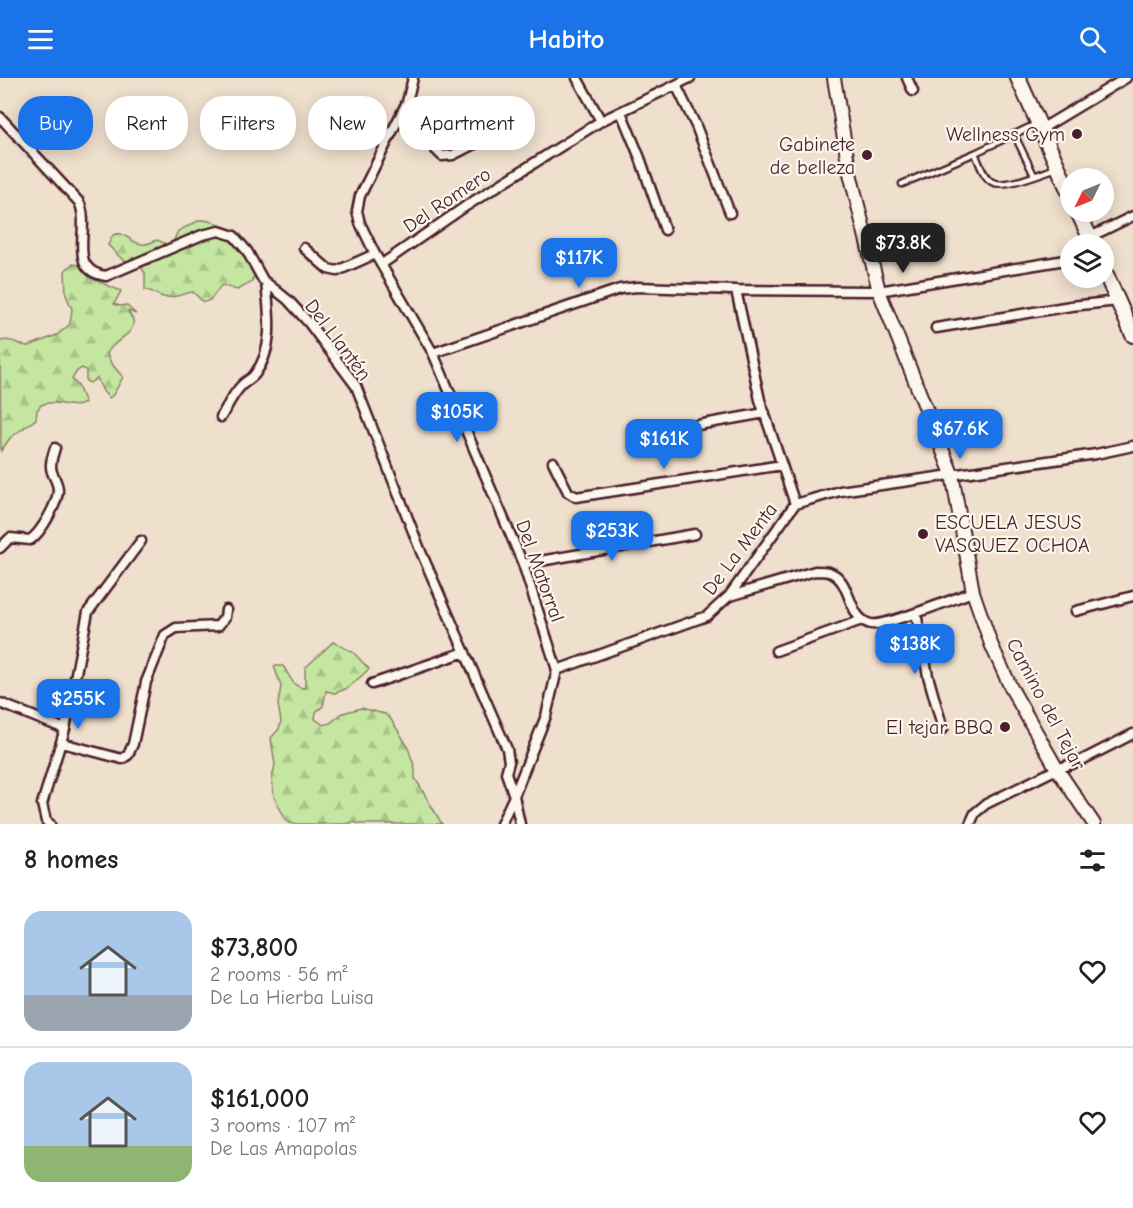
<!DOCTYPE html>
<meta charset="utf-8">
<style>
body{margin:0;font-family:"Comic Neue",sans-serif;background:#f6f6f6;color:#222;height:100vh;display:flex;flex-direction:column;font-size:22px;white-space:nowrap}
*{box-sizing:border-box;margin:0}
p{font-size:20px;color:#767676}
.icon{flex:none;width:33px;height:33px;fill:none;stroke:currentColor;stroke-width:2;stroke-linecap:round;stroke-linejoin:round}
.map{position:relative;height:746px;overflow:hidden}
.sheet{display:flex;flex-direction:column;background:#fff;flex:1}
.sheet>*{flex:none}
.top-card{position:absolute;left:18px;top:18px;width:600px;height:54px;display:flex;gap:12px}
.needle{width:39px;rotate:227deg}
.tools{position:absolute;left:1060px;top:90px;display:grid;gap:12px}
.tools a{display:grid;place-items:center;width:54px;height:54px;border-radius:50%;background:#fff;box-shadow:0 3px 15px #0003;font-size:30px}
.price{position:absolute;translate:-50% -51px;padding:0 14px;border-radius:12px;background:#1a73e8;color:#fff;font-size:20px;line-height:39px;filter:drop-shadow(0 2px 3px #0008)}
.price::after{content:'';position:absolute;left:50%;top:36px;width:18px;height:14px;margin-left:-9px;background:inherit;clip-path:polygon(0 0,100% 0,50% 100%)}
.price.on{background:#222;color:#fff}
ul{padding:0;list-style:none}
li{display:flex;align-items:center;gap:18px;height:150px;padding:0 24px}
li+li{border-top:2px solid #e0e0e0}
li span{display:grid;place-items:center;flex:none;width:168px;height:120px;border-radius:18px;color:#555}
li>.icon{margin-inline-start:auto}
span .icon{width:72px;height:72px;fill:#fffc;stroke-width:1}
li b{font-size:26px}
h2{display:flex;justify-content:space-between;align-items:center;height:72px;padding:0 24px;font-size:26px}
.chip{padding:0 21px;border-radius:24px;background:#fff;box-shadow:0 3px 15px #0003;font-size:21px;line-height:54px}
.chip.on{background:#1a73e8;color:#fff}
header{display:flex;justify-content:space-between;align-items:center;height:78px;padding:0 24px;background:#1a73e8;color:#fff;font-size:27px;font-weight:800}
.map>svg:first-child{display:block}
</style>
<header><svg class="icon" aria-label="menu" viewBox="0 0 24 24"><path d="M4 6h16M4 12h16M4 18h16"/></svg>Habito<svg class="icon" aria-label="search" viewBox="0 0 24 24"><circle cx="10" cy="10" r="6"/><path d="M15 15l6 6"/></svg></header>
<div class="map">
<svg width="1133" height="746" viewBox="0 0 1133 746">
<defs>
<pattern id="forest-firs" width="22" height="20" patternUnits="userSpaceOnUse" patternTransform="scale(1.5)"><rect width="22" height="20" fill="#c4e6a0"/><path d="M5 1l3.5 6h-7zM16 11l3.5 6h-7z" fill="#aac58a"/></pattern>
</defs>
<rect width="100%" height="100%" fill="#efdfcd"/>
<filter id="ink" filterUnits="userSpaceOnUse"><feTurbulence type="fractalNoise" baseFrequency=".0167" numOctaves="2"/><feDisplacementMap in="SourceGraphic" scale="12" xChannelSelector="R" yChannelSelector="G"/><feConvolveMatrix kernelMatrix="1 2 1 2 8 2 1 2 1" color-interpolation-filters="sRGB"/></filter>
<g filter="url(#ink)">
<path fill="url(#forest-firs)" stroke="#878266" stroke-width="1.5" d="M200 142C215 142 224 148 231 161 234 165 239 167 242 171 249 179 253 192 258 202L254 198 251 205 237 212 222 207C215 213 213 224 203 224L193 214C183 215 174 221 163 219 157 217 152 212 145 212V195L139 186 123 182 108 167 113 157C125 152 130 165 142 166 147 167 152 164 157 162L171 168 178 153Z
M72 186 80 187 90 200 121 213 114 226 120 228 126 227 136 236 128 233C129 236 132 239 133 242 137 256 111 263 107 276L111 285 123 299 113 317 109 320 103 313 97 300 90 305 86 303V292L82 290 77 293 72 301 78 308 85 325C72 333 56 320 41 327L37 332 36 341 10 360 1 373 0 263C15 260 18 268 29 268L57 257 70 246 72 231 66 217 65 193Z
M333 564 353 574 369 591 348 610 335 615 326 613 323 628 316 634 315 641 324 647 330 645 343 635 361 630 385 636 390 640 407 667 415 690V700L442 746H360L354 744 346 746H293L287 744 274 719 272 700 275 687 271 660 279 651 281 643 278 627 281 608 274 588H283C290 597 292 610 305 610V590Z"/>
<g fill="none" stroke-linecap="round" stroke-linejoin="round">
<g stroke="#4a1f2b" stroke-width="9">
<path id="lane" d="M1036 46 975 75C979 84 983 99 992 104 1005 111 1043 94 1057 90
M1014 56 1034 97
M902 106 975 75"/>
</g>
<g stroke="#4a1f2b" stroke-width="13">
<path id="street" d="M413 0 407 24 360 118 357 133 360 145 375 176 433 275 523 486 557 592 546 638 514 718 520 746
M577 0 601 43
M907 0 913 13
M676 7 696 48 730 135
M407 24 434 70 442 78 453 77 516 45
M621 34 640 80 665 152
M0 39 79 124C92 150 65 192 106 198L202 157 219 153 234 158 247 173 263 202 288 222 309 245 356 308 421 474 507 671 509 684 506 695 514 718 501 746
M482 41 492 57
M1041 51 1126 0
M1090 159 1133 138
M304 170 328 191 337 193 375 176
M382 186 466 128 601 43 690 0
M736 212 760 322 795 426
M936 250 1071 228 1118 223
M433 275 620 211 637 209 736 212 879 213 1071 181
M221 339C227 329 233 316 241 308 245 303 252 301 255 296 275 270 269 234 266 205
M642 357 765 335
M553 384 568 414 576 419 782 387
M0 470 10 460 30 462C41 455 58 425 58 412 58 405 54 400 52 394 49 386 53 377 55 370
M523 486 695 456
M730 518 815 493C819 493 825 493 829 494 853 502 846 540 871 546 885 549 955 520 973 514
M1076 533 1133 518
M916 535 928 598 943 651
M776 573 862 542
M557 592 707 538 729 518 795 426 840 413 1096 376 1133 368
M372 606 465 574
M0 625 65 651 42 726 46 743 50 746
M65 651 88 534 141 463
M62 665 122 681 128 677 133 666 146 604 165 557 176 550 218 548 225 539 226 532
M970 746 975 735 986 726 1057 691 1080 683 1133 656"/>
</g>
<g stroke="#4a1f2b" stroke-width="16">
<path id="secondary" d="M834 0 849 91 879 213 952 396 973 514 991 566 1011 610 1057 691 1094 746"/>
</g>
<g stroke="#4a1f2b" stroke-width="18">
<path id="primary" d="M1018 0 1071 118
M1078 134 1093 166
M1104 192 1133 257"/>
</g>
<use href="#lane" stroke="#fbf7ec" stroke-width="4.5"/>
<use href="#street" stroke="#fbf7ec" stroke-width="8"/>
<use href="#secondary" stroke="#fbf7ec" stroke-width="12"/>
<use href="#primary" stroke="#fbf7ec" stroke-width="14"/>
</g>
</g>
<g fill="#4a1f2b" stroke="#fbf7ec" stroke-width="2">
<circle cx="1077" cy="56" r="6"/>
<circle cx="867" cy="77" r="6"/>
<circle cx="923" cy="456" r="6"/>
<circle cx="1005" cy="649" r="6"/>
</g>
<g text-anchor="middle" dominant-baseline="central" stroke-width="4.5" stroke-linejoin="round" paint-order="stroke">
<g font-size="20" fill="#4a1f2b" stroke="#fbf7ec" text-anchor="end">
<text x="1065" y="56">Wellness Gym</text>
<text x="855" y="66">Gabinete<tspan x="855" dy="23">de belleza</tspan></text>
<text x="935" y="444" text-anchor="start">ESCUELA JESUS<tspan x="935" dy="23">VASQUEZ OCHOA</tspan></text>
<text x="993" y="649">El tejar BBQ</text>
</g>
<g font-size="20" fill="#4a1f2b" stroke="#fbf7ec">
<text transform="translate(447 122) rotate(-34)">Del Romero</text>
<text transform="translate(338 262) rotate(53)">Del Llantén</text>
<text transform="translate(740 471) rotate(-53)">De La Menta</text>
<text transform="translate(540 493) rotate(70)">Del Matorral</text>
<text transform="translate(1046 626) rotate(62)">Camino del Tejar</text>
</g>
</g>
</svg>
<div class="tools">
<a><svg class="needle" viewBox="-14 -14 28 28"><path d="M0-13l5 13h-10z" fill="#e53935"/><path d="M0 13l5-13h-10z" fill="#767676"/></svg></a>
<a><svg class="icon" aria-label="layers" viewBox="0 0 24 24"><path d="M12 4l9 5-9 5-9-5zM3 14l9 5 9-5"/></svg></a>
</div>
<b class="price on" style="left:903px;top:196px">$73.8K</b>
<b class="price" style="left:579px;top:211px">$117K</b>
<b class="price" style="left:457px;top:365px">$105K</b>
<b class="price" style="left:960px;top:382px">$67.6K</b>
<b class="price" style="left:664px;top:392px">$161K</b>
<b class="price" style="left:612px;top:484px">$253K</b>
<b class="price" style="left:915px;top:597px">$138K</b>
<b class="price" style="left:78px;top:652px">$255K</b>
<div class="top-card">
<a class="chip on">Buy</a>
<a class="chip">Rent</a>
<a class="chip">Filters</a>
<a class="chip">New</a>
<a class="chip">Apartment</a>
</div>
</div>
<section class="sheet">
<h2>8 homes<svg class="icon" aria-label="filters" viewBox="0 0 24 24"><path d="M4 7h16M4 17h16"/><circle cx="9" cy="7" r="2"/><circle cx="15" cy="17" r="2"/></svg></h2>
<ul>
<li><span style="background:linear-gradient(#a9c7e8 70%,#9aa5b1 0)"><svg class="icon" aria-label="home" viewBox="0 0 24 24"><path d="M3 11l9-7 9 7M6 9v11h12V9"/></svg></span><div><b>$73,800</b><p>2 rooms · 56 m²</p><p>De La Hierba Luisa</p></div><svg class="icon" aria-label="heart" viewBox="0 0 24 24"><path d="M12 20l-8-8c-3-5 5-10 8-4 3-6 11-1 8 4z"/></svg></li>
<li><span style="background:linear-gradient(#a9c7e8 70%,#8fb573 0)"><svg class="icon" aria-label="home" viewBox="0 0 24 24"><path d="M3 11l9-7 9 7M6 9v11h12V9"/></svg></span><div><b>$161,000</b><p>3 rooms · 107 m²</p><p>De Las Amapolas</p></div><svg class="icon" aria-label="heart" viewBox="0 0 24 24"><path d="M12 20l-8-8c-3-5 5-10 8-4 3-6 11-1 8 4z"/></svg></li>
</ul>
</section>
